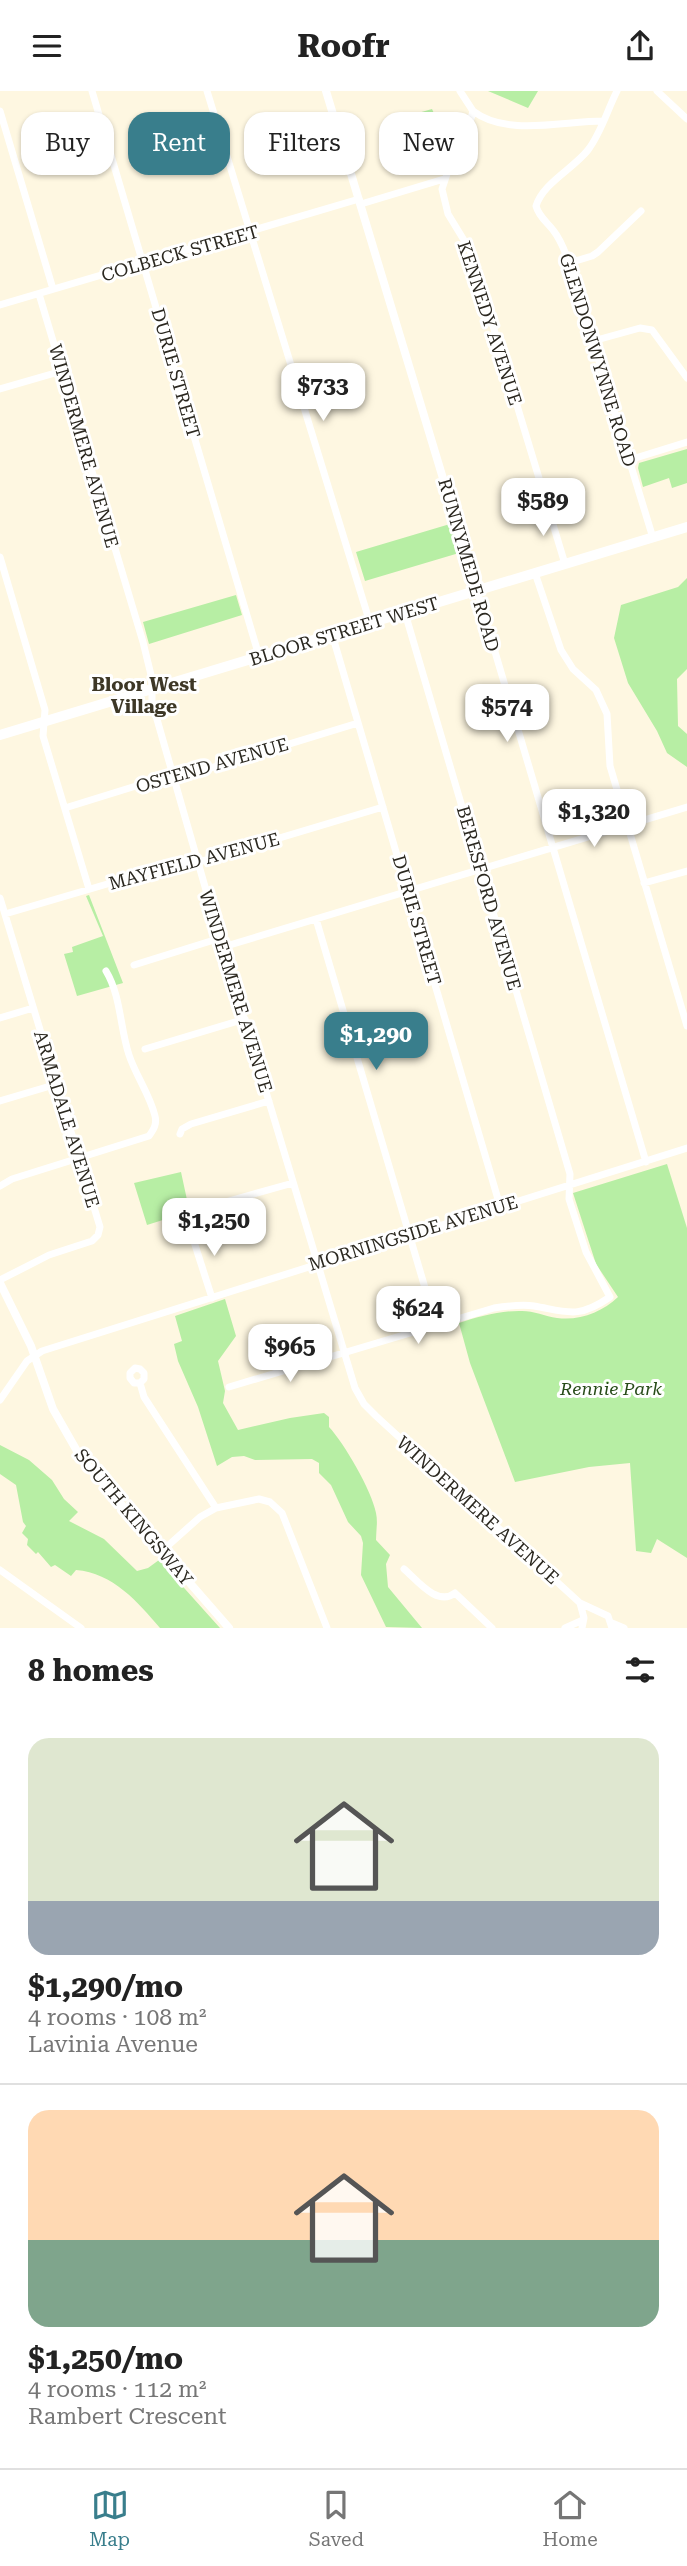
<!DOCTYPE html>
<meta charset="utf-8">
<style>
body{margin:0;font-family:"Roboto Serif",serif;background:#f6f6f6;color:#222;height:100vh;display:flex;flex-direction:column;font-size:26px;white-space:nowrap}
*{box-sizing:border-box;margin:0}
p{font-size:23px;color:#767676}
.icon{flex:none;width:38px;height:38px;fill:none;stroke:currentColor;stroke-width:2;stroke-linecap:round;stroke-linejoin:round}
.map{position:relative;height:1537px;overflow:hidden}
.side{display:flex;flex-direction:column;background:#fff;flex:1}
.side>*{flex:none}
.banner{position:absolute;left:21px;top:21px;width:646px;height:63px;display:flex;gap:14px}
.price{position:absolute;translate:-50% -60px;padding:0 16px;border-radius:14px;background:#fff;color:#222;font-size:23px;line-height:46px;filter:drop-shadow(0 2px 4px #0008)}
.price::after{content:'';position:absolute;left:50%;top:42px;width:21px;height:16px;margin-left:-10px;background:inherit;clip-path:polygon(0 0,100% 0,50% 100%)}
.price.active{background:#397e8c;color:#fff}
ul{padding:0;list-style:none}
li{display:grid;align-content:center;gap:14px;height:371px;padding:0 28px}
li+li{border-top:2px solid #e0e0e0}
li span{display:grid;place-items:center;height:217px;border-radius:21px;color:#555}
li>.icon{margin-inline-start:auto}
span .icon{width:126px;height:126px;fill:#fffc;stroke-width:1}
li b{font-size:30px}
h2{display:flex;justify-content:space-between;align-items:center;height:84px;padding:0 28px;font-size:30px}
.chip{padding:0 24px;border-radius:21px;background:#fff;box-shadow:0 2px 5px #0004;font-size:24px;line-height:63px}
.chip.active{background:#397e8c;color:#fff}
header{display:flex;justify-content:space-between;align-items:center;height:91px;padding:0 28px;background:#fff;font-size:32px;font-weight:700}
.menu{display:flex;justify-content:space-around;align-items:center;height:98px;border-top:2px solid #e0e0e0;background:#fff;font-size:19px;color:#767676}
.menu a{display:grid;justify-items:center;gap:4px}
.menu .active{color:#397e8c}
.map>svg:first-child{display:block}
</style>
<header><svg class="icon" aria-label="menu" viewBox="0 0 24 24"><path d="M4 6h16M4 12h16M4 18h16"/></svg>Roofr<svg class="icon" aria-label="share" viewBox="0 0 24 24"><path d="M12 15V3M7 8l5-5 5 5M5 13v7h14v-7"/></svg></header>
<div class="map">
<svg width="687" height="1537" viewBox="0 0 687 1537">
<rect width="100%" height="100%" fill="#fef7e1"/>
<path fill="#b7eea4" d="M488 0H538L528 17Z
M432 18 437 29 432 47 423 43 418 22Z
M687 358V392L672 397 669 387 643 396 638 377 639 372Z
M450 433 459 462 365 490 356 461Z
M687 487V578L677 588 678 635 687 643V676L667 662 657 640 628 592 614 547 621 514 678 496Z
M236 504 242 524 149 553 143 531Z
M89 804 123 892 77 905 64 863 73 861 72 856 103 845 86 805Z
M667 1073 687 1137V1467L657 1448 651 1462 636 1460 630 1372 589 1376 515 1391 470 1272 459 1232C478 1226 498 1220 519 1220 532 1219 544 1225 557 1227 580 1230 602 1221 618 1206L596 1173 573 1102Z
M181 1081 189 1118 185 1122 147 1134 134 1092Z
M225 1208 236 1245 218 1270 225 1300 223 1312 238 1339 290 1327 324 1322 329 1326V1336C344 1352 372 1400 376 1422 378 1431 376 1440 376 1449L390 1464 386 1473 388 1496 422 1537 386 1536 361 1484 363 1452 361 1445 348 1431 331 1394 319 1382V1372L312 1368 255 1369 244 1365 232 1366 217 1375 198 1316 178 1270 174 1253 182 1250 175 1225Z
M0 1354 29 1369 52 1389 64 1408 78 1421 69 1430 104 1448 137 1480 148 1477 159 1469 220 1537H160C138 1511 113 1482 76 1479L71 1485 55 1474 51 1476 38 1461 36 1463 27 1454 28 1448 22 1442 26 1435 23 1431 16 1394 0 1383Z"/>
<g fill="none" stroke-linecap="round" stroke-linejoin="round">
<path stroke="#fff" stroke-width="7" d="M92 0 259 565
M207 0 370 532
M460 0 473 20 465 50 449 77 442 98 448 123 470 159 565 473
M617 0C607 20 601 42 588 59 573 78 543 92 536 115 539 126 547 131 553 139 561 149 565 160 569 172L653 447
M657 0 687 28
M0 20 53 198
M473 20C507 46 563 30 603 30
M361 113 444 88
M569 172 592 165 598 161 641 120
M39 203 143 551 152 588V611L218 841 355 1297 364 1313 376 1325 580 1512 608 1525 612 1537
M0 214 359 108
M593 250 640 237 652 239 687 287
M0 298 62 280
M629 369 687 351
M0 466 45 619 43 645 89 798
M535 482 561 559 573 578 596 599 607 623 610 675 687 935
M477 500 646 1071
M332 543 500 1115
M65 717 165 686 174 688 191 683 358 632
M644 792 687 780
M0 807 100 1136 98 1144 92 1150 49 1164 0 1189
M5 823 189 769 198 771 206 769 383 716
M316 828 436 1234
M223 856 687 716
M134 874 214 849 221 851
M0 927 33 917
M145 958 245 928
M0 1010 57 993
M180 1043 182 1038 191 1033 269 1010
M0 1095 12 1088 149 1045C154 1038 157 1033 155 1025 150 1004 136 985 129 964 120 937 121 905 106 880
M212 1207 188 1132 189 1125 197 1119 293 1092
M140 1292H134L130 1287V1282L135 1277 140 1278 144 1282V1288L140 1292 144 1306 216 1417
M229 1296 494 1217C507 1215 521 1213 534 1215 568 1221 578 1228 610 1206L586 1161 569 1108 570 1083 405 522
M0 1309 27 1270 42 1260 687 1057
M162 1460 200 1426 216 1417 259 1408 270 1411 282 1422 327 1537
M404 1478C417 1489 437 1516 455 1502L492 1537
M0 1479 81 1537
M580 1512 584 1527 582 1537
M612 1532 624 1537
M565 1537 583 1529"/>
<path stroke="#fff" stroke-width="8" d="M326 0 477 500
M0 1192 31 1255 53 1318 81 1367 229 1537"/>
<path stroke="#fff" stroke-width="10" d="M0 644 687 436"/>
</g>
<g text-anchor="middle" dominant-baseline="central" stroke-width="6" stroke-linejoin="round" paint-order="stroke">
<g font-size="18" fill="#2b2820" stroke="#fff">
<text transform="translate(180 162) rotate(-16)">COLBECK STREET</text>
<text transform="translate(490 232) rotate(72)">KENNEDY AVENUE</text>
<text transform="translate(598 269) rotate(73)">GLENDONWYNNE ROAD</text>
<text transform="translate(176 282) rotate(74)">DURIE STREET</text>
<text transform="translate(84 355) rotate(74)">WINDERMERE AVENUE</text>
<text transform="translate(469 474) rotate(74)">RUNNYMEDE ROAD</text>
<text transform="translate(344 540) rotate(-17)">BLOOR STREET WEST</text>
<text transform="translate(212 674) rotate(-16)">OSTEND AVENUE</text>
<text transform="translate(194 770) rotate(-15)">MAYFIELD AVENUE</text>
<text transform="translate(489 807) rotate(74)">BERESFORD AVENUE</text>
<text transform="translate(417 829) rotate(74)">DURIE STREET</text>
<text transform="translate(236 900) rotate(73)">WINDERMERE AVENUE</text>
<text transform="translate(67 1028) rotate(73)">ARMADALE AVENUE</text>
<text transform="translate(413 1142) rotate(-17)">MORNINGSIDE AVENUE</text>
<text transform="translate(478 1419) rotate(42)">WINDERMERE AVENUE</text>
<text transform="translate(134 1426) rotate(50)">SOUTH KINGSWAY</text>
</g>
<g font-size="18" font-style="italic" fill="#274b18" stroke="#fff">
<text x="611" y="1297">Rennie Park</text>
</g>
<g font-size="19" font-weight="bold" fill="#3d3726" stroke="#fff">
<text x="144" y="593">Bloor West<tspan x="144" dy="22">Village</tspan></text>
</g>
</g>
</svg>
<b class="price" style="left:323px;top:332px">$733</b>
<b class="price" style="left:543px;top:447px">$589</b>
<b class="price" style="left:507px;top:653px">$574</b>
<b class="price" style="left:594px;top:758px">$1,320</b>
<b class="price active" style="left:376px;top:981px">$1,290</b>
<b class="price" style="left:214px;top:1167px">$1,250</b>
<b class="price" style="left:418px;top:1255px">$624</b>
<b class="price" style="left:290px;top:1293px">$965</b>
<div class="banner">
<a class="chip">Buy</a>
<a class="chip active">Rent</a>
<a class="chip">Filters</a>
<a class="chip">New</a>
</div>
</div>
<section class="side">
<h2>8 homes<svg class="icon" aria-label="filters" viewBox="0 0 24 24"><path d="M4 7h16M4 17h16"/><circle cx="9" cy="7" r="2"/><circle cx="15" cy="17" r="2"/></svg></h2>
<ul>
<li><span style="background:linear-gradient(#dfe7d0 75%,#9aa5b1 0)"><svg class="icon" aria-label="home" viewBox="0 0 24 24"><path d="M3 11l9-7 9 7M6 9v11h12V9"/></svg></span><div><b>$1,290/mo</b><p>4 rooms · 108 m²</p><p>Lavinia Avenue</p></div></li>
<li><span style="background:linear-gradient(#ffd9b3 60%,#7fa58c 0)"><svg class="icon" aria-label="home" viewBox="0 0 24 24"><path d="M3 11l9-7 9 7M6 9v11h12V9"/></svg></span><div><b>$1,250/mo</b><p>4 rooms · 112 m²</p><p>Rambert Crescent</p></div></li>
</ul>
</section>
<nav class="menu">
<a class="active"><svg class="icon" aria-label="map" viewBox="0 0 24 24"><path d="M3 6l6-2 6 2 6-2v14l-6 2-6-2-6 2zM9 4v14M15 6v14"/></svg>Map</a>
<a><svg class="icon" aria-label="saved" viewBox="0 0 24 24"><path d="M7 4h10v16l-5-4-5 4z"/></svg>Saved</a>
<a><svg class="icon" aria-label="home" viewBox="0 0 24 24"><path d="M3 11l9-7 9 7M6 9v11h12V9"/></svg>Home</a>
</nav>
